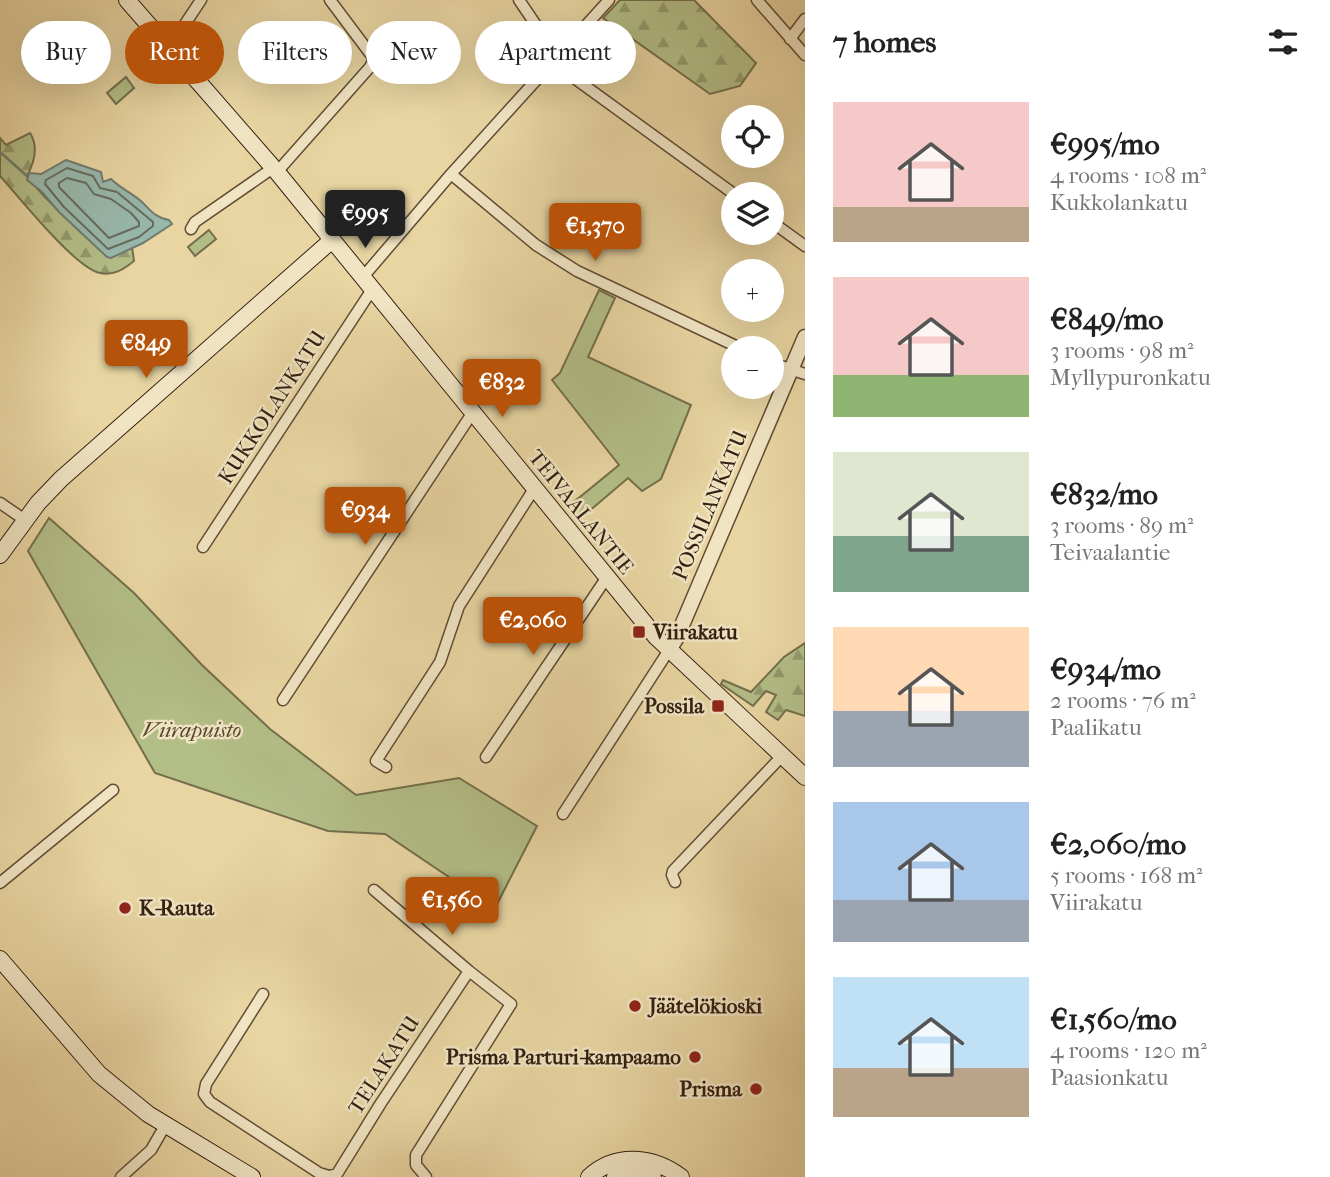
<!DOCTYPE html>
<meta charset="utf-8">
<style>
body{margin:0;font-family:"IM FELL French Canon",serif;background:#f6f6f6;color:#222;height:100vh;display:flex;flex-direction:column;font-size:26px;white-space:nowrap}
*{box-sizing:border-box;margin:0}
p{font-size:23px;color:#767676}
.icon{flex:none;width:38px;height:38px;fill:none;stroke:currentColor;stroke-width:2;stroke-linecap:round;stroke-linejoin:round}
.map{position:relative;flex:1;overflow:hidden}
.panel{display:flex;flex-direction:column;background:#fff;width:525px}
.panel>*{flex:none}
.hud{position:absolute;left:21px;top:21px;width:665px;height:63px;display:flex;gap:14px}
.controls{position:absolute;left:721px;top:105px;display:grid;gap:14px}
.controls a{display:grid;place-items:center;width:63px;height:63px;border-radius:50%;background:#fff;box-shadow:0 7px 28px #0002;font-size:35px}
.price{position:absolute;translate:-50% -60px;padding:0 16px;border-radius:7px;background:#b45309;color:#fff;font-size:23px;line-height:46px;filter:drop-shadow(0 2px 4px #0008)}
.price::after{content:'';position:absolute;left:50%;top:42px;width:21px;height:16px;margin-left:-10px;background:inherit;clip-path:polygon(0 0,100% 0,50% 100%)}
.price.on{background:#222;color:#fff}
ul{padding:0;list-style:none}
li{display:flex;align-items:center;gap:21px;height:175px;padding:0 28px}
li span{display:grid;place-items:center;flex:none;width:196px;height:140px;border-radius:0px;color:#555}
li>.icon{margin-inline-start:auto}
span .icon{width:84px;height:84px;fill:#fffc;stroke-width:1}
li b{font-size:30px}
h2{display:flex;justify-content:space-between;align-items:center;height:84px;padding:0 28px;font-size:30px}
.chip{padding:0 24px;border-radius:32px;background:#fff;box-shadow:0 7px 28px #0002;font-size:24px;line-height:63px}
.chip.on{background:#b45309;color:#fff}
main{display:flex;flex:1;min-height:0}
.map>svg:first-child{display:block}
</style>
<main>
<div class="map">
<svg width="805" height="1177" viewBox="0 0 805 1177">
<defs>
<pattern id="forest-firs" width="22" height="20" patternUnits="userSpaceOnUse" patternTransform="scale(1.75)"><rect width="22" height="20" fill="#b3be87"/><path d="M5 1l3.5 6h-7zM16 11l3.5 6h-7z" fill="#929a6d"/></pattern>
</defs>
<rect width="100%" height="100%" fill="#e8d5a2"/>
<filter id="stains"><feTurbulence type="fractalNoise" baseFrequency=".00286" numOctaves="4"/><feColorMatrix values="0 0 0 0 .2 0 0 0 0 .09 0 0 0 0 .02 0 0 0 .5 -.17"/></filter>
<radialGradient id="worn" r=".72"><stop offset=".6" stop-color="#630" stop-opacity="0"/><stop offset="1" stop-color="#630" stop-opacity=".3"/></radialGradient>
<path fill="url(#forest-firs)" stroke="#746e4c" stroke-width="2" d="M620 0H694L756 63 740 86 710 94 603 18Z
M30 133C39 147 34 163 27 176 51 208 83 232 114 256L132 247 134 261C124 269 114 276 100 273 75 268 19 197 0 176V138L6 145Z
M805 643V716L786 710 778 720 766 712 776 695 766 691 753 706 721 684 723 680 751 692 784 657Z"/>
<path fill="#b3be87" stroke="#746e4c" stroke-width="2" d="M126 77 134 88 116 104 107 93Z
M209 230 216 239 195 256 188 247Z
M599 290 615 298 588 357 691 405 661 479 642 491 628 478 580 519 569 506 619 465 552 380 560 373Z
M49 518 134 593 202 665 270 729 356 795 459 778 537 826 495 908 385 834 328 831 155 773 28 551Z"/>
<path fill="#98b8ac" stroke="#707b6e" stroke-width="2" d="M66 160 101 172 103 182 111 179C120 188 132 193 142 202 151 211 156 218 169 220L172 224 143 243 111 258 107 257 59 212 42 192 27 180 29 173 41 174Z"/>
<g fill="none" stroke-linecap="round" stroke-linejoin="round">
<path stroke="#666c5e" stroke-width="2" d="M67 168 93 176 100 188 117 192 153 222V226L139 237 108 249 64 207 45 184 46 180Z
M67 178 86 183 94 194 111 199 131 213 139 222V226L109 238 59 187V183Z"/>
<path stroke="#707b6e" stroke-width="2.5" d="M0 152 27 176"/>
<g stroke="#624c34" stroke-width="13">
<path id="minor" d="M519 0 570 75 734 194
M757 0 805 55
M790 39 805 19
M166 45 179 33 201 0
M277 172 370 67 373 61 372 56 330 0
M451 174 536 245 577 271 740 348
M772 222 805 246
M191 229 195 222 273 168
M363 277 451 174 609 0
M772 363 805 374
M0 503 25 520
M203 547 373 288
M283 700 473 412
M486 757 607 577
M386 767 376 761 440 662 459 606 534 489
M563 814 669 650
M675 882 672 875 673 871 782 756
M0 883 113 790
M374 890 469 971 511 1004 416 1155V1165L426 1177
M263 994 206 1084 204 1094 210 1102 319 1173 329 1176 337 1174 381 1103 469 971
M121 1177 151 1150 166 1124"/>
</g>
<g stroke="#624c34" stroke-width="17">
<path id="tertiary" d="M669 650 677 637 805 337"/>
</g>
<g stroke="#351f10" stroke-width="18">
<path id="secondary" d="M127 0 277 172 656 637 805 777
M0 555 38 503 61 479 332 240
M0 959 99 1074 148 1114 252 1177
M589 1177C616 1152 653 1156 681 1177
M615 1177 628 1174 653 1177"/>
</g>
<use href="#minor" stroke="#f0e4c3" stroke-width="10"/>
<use href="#tertiary" stroke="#f0e4c3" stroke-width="14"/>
<use href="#secondary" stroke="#f0e4c3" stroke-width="16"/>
</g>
<g fill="#8f2418" stroke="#f0e4c3" stroke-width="2.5">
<rect x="632" y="625" width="14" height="14" rx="3.5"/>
<rect x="711" y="699" width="14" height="14" rx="3.5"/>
<circle cx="125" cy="908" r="7"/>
<circle cx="635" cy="1006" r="7"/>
<circle cx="695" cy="1057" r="7"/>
<circle cx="756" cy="1089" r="7"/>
</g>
<g text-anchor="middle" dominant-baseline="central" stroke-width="5" stroke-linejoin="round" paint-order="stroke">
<g font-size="21" fill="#351f10" stroke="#f0e4c3">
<text transform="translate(272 407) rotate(-57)">KUKKOLANKATU</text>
<text transform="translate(710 505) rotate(-67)">POSSILANKATU</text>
<text transform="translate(581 512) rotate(51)">TEIVAALANTIE</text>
<text transform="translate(384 1065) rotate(-57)">TELAKATU</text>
</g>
<g font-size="21" font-weight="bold" fill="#351f10" stroke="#f0e4c3" text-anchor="start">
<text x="653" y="632">Viirakatu</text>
<text x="704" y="706" text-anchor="end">Possila</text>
<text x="139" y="908">K-Rauta</text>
<text x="649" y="1006">Jäätelökioski</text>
<text x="681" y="1057" text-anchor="end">Prisma Parturi-kampaamo</text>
<text x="742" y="1089" text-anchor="end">Prisma</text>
</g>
<g font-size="21" font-style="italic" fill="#54472e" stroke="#f0e4c3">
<text x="192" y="730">Viirapuisto</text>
</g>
</g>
<rect width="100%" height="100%" filter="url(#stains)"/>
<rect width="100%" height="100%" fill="url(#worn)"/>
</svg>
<div class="controls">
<a><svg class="icon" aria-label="locate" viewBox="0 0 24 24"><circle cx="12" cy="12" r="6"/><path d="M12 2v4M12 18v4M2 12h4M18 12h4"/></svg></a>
<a><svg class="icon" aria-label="layers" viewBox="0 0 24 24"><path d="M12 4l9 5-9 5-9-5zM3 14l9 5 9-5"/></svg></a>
<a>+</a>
<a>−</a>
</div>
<b class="price on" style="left:365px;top:250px">€995</b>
<b class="price" style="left:595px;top:263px">€1,370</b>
<b class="price" style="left:146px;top:380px">€849</b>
<b class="price" style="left:502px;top:419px">€832</b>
<b class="price" style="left:365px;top:547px">€934</b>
<b class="price" style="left:533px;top:657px">€2,060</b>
<b class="price" style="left:452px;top:937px">€1,560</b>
<div class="hud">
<a class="chip">Buy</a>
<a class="chip on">Rent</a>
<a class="chip">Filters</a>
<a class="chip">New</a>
<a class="chip">Apartment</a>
</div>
</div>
<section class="panel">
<h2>7 homes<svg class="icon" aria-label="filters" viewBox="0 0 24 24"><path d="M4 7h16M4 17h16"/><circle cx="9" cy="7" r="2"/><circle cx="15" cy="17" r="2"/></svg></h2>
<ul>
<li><span style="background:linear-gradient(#f6c9c9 75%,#b9a48a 0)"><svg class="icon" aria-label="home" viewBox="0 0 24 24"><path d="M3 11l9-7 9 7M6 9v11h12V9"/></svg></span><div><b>€995/mo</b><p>4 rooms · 108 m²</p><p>Kukkolankatu</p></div></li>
<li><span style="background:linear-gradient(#f6c9c9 70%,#8fb573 0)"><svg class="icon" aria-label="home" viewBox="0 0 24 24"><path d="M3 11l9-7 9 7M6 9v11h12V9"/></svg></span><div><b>€849/mo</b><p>3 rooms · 98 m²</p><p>Myllypuronkatu</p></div></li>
<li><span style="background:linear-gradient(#dfe7d0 60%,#7fa58c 0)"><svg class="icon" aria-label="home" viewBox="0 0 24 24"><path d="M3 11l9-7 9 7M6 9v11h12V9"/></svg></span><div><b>€832/mo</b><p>3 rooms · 89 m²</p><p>Teivaalantie</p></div></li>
<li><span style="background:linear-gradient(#ffd9b3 60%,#9aa5b1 0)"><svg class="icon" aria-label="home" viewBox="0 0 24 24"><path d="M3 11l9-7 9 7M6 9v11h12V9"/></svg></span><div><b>€934/mo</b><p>2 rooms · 76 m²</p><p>Paalikatu</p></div></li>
<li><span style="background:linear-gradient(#a9c7e8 70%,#9aa5b1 0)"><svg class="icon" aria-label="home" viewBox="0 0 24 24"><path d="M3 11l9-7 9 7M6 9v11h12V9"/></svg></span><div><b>€2,060/mo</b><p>5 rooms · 168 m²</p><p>Viirakatu</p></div></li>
<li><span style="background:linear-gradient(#bfe0f5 65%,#b9a48a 0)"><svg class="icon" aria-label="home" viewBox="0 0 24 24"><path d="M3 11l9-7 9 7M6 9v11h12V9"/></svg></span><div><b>€1,560/mo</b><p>4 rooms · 120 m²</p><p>Paasionkatu</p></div></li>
</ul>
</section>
</main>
